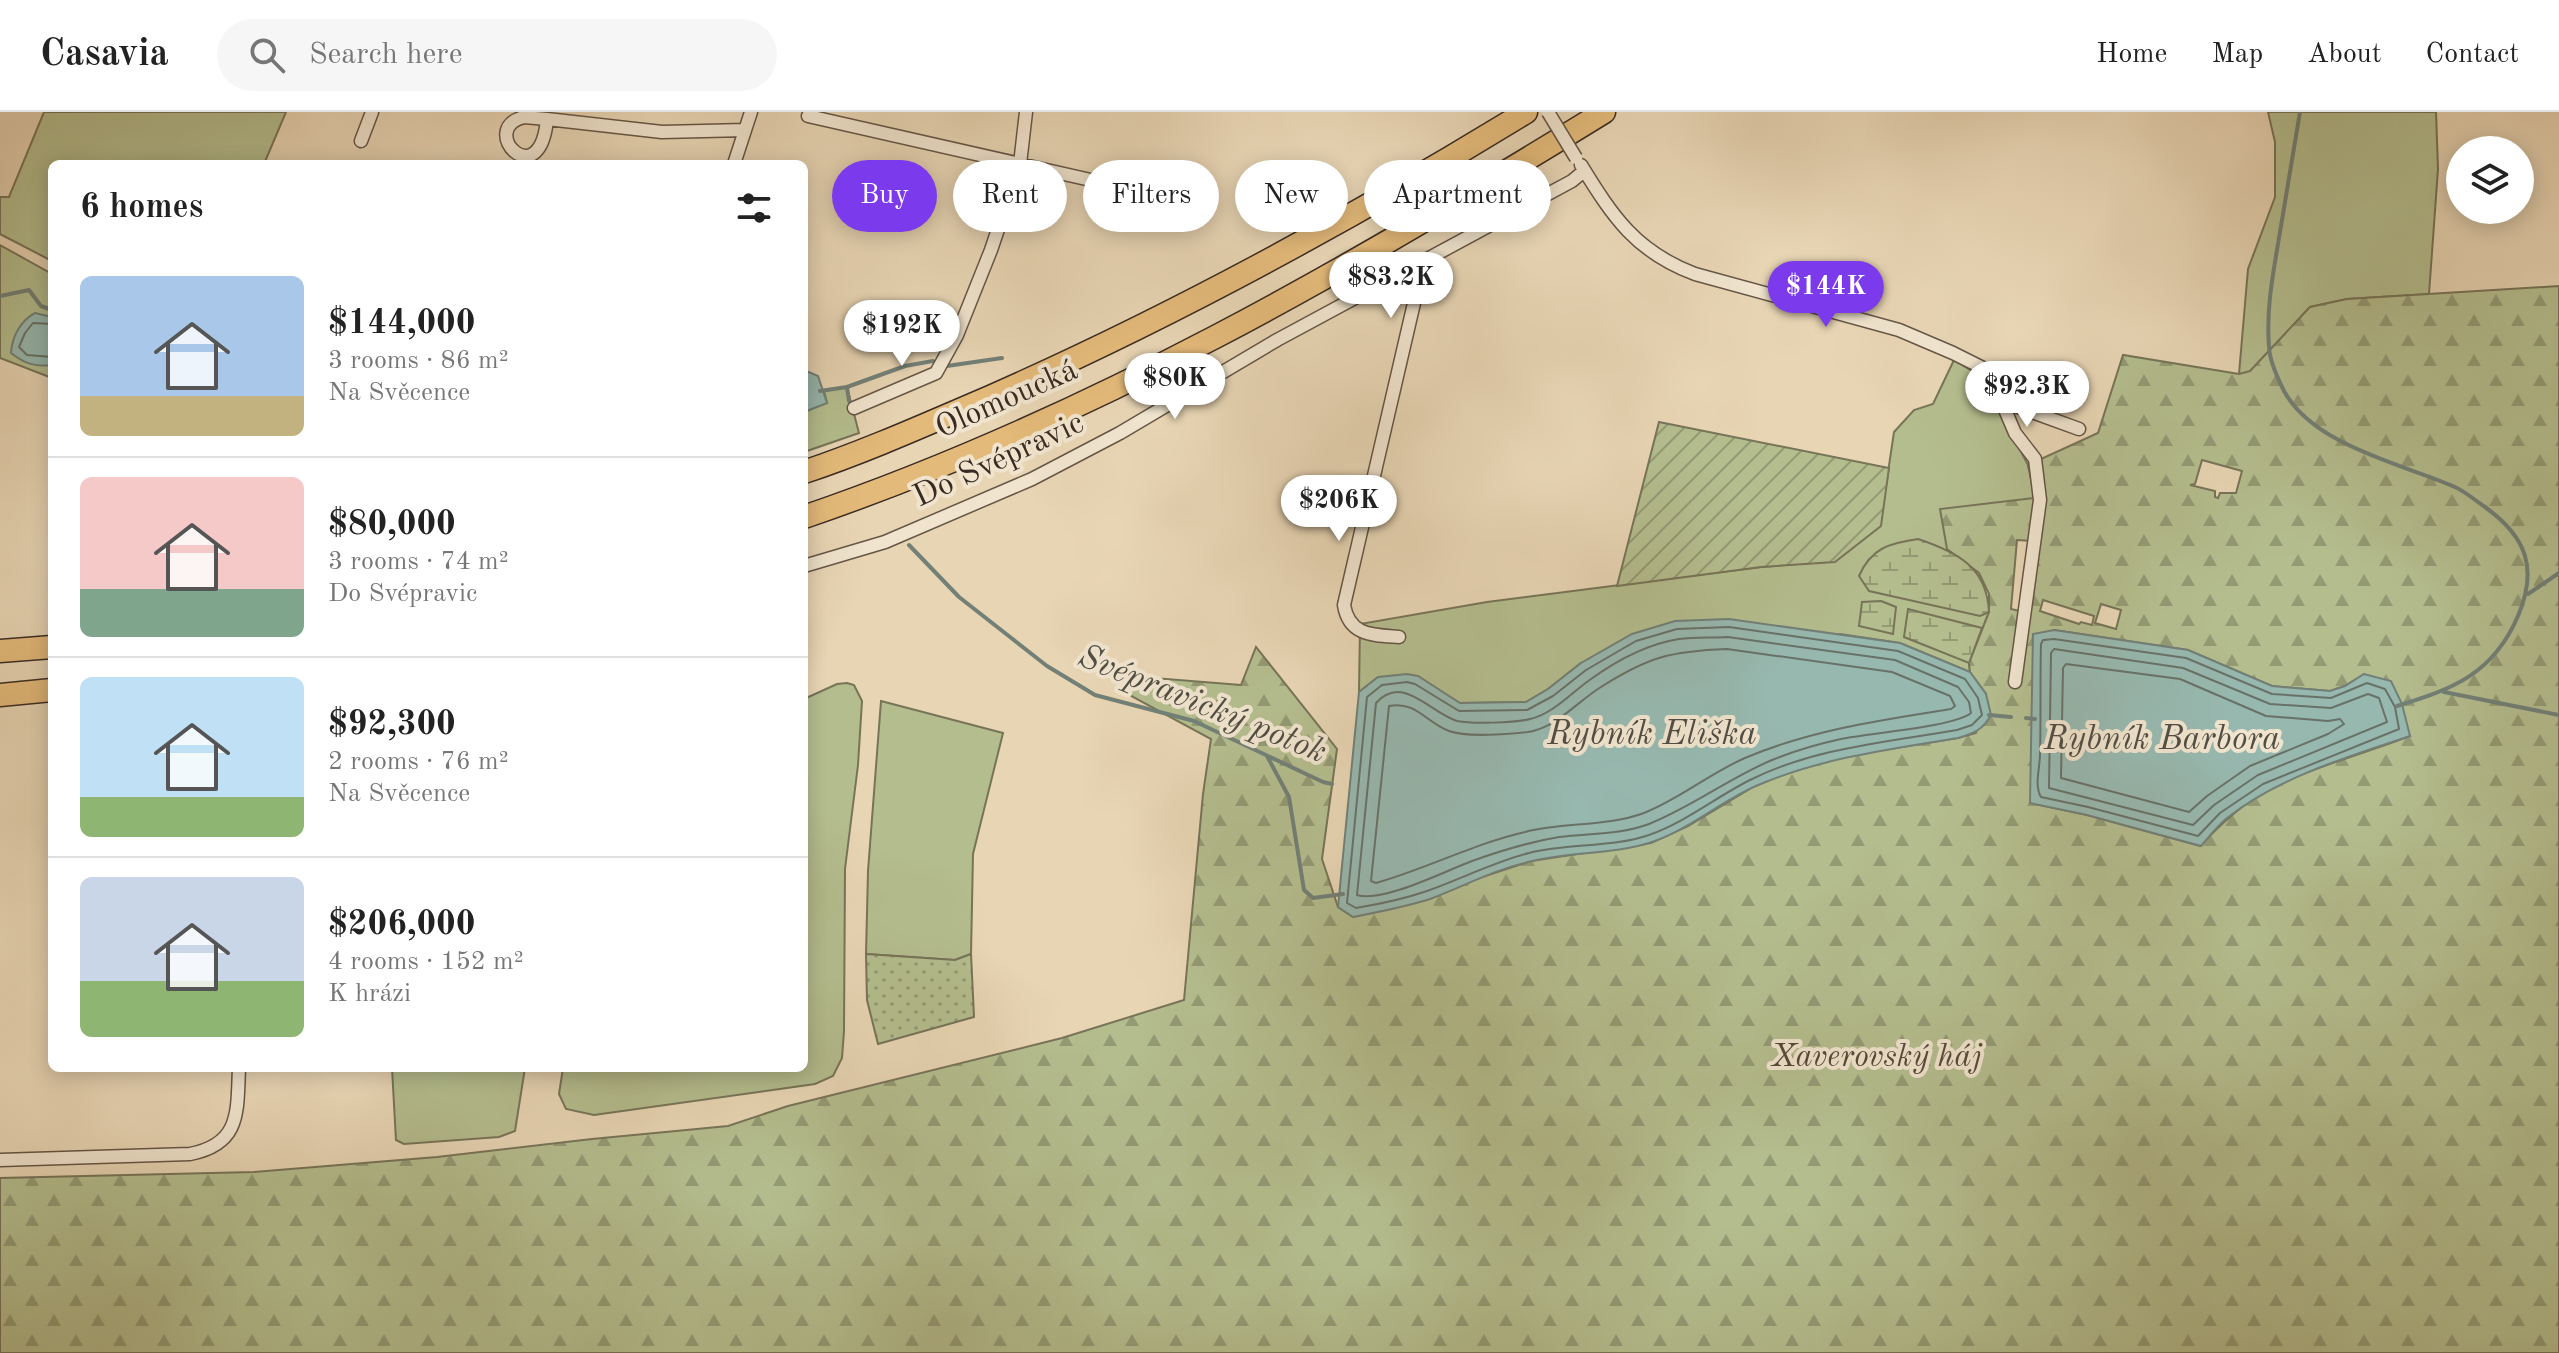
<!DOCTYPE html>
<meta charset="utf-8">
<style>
body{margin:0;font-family:"Old Standard TT",serif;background:#f6f6f6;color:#222;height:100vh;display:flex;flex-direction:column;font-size:30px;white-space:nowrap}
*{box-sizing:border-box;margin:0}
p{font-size:26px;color:#767676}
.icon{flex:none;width:44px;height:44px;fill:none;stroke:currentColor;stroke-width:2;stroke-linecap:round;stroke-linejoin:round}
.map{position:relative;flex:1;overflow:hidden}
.drawer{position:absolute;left:48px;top:48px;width:760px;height:912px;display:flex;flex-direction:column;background:#fff;border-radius:12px;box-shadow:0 4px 20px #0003}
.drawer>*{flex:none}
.top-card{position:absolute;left:832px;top:48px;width:760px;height:72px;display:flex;gap:16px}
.fabs{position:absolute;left:2446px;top:24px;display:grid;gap:16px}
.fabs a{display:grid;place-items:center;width:88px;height:88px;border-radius:50%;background:#fff;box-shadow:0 4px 20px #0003;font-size:40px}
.price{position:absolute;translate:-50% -68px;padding:0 18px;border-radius:28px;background:#fff;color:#222;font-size:26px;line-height:52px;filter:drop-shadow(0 2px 4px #0008)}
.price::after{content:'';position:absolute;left:50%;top:48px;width:24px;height:18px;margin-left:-12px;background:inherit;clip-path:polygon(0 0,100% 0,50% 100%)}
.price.on{background:#7c3aed;color:#fff}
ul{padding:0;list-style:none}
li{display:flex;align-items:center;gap:24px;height:200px;padding:0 32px}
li+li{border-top:2px solid #e0e0e0}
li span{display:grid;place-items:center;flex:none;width:224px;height:160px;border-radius:12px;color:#555}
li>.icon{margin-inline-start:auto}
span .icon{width:96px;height:96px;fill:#fffc;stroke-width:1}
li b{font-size:34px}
h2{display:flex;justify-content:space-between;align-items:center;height:96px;padding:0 32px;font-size:34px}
.tag{padding:0 28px;border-radius:36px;background:#fff;box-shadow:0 4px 20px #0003;font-size:28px;line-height:72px}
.tag.on{background:#7c3aed;color:#fff}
header{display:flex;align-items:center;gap:48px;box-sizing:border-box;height:112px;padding:0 40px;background:#fff;border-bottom:2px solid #e0e0e0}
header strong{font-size:38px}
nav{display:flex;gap:44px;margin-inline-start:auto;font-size:28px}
.search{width:560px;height:72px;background:#f6f6f6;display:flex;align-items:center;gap:20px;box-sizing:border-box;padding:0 28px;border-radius:44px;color:#767676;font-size:30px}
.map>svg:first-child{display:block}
</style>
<header>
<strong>Casavia</strong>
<div class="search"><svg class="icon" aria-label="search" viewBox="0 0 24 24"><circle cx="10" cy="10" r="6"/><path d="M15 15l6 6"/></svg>Search here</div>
<nav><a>Home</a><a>Map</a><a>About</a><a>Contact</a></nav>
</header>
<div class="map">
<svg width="2559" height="1241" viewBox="0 0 2559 1241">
<defs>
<pattern id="forest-firs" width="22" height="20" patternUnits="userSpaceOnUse" patternTransform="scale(2)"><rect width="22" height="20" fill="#b4bd8e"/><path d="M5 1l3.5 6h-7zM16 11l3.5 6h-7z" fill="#939a74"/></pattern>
<pattern id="wetland-marsh" width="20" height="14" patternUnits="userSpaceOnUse" patternTransform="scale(2)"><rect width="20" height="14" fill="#b4bd8e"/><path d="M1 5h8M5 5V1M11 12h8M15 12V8" fill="none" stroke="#939a74"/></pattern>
<pattern id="park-dots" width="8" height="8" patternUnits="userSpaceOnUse" patternTransform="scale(2)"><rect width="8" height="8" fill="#b4bd8e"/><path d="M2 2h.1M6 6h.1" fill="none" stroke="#939a74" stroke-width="1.8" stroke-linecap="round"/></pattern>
<pattern id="garden-furrows" width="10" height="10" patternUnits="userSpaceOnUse" patternTransform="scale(2)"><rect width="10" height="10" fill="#b4bd8e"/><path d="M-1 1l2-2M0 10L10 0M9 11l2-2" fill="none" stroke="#939a74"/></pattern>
</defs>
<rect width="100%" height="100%" fill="#e8d5b4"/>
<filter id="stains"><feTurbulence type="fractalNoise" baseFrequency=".0025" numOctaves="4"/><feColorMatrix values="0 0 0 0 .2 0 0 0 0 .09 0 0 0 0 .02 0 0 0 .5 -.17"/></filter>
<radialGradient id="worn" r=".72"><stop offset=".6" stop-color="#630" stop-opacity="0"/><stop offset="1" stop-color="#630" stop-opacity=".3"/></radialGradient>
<path fill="#b4bd8e" stroke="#777458" stroke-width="2" d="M44 0H286L264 52H52V149L0 122V85H9Z
M2268 0H2436L2438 57 2429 182 2347 187 2310 195 2250 260 2239 262 2248 157 2275 85V30Z
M0 133 52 162V266L0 246Z
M1954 248 1982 265 2028 353 2036 386 1980 461 1989 500 1969 551 1970 560 1900 531 1840 522 1581 551 1548 577 1526 590 1460 591 1378 565 1359 580 1360 512 1487 490 1761 455 1835 449 1880 414 1894 320 1914 298 1933 292Z
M847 275 859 321 804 340V300L827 291 824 279Z
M847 571 854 573 862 589 858 653 845 757 844 919 842 946 833 964 815 972 594 1003 566 997 559 982 563 956H804V587L837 572Z
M881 589 1003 621 973 742 971 842 955 848 866 842 868 759Z
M392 956H525L515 1019 499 1025 404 1032 396 1028Z"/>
<path fill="url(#forest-firs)" stroke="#777458" stroke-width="2" fill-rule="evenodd" d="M2559 174V1241H0V1066L254 1060 437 1045 592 1027 728 1014 788 994 1062 926 1184 888 1203 682 1211 627 1120 578 1129 564 1241 573 1256 535 1337 637 1322 747 1338 795 1353 805 1429 787 1476 767 1531 749 1651 731 1688 714 1753 675 1787 661 1846 644 1958 626 1976 621 1986 582 1970 560 1969 551 1989 500V482L1979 461 1947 437 1940 397 2035 386 2028 353 2098 321 2123 243 2239 262 2250 259 2310 195 2347 187ZM2202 348 2242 359 2236 381H2220L2218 386 2215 385V379L2190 373 2195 372ZM2017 428 2033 429 2024 500 2011 497ZM2043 488 2094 504 2092 513 2081 510 2079 512 2040 499ZM2101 492 2121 498 2116 517 2095 511ZM2054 518 2188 538 2272 574 2330 579 2345 574 2364 562 2410 624C2363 642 2312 655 2266 679 2241 693 2220 713 2200 734L2087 703 2031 691 2032 607Z"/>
<path fill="url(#wetland-marsh)" stroke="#777458" stroke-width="2" d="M1918 427C1957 440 1987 455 1989 500L1980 504 1869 479 1859 464C1871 436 1890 431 1918 427Z
M1881 489 1896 495 1893 522 1859 514 1862 490Z
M1908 497 1982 516 1969 551 1904 525Z"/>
<path fill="url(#park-dots)" stroke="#777458" stroke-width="2" d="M866 842 955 848 971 842 974 905 878 932 867 888Z"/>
<path fill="url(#garden-furrows)" stroke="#777458" stroke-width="2" d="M1659 310 1889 356 1881 414 1835 450 1761 455 1617 474Z"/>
<path fill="#97b8af" stroke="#728077" stroke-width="2" d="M35 201 52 205V253C35 255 25 252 11 241 12 225 20 209 35 201Z
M804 258 818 264 827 291 804 300Z
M1729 507 1900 531 1970 560 1986 582 1991 603C1983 618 1974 621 1958 626 1890 637 1822 646 1758 673 1721 689 1690 717 1652 730 1613 743 1571 739 1532 749 1496 757 1464 774 1430 787 1405 795 1379 800 1353 805L1338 795 1359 580 1378 565 1407 562 1418 564 1460 591 1526 590 1548 577 1581 551 1632 522 1675 509Z
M2054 518 2188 538 2272 574 2330 579 2345 574 2364 562 2391 569 2402 592 2410 624C2349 644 2277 666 2227 706 2217 714 2209 725 2201 734L2087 703 2030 691 2033 522Z"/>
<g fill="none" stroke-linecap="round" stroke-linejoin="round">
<path stroke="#687268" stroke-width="2" d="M52 212 33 211 25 221 19 235 27 243 52 245
M1729 515 1898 539 1965 567 1978 586 1982 603 1972 613 1957 618C1887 630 1814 636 1750 668 1716 685 1686 710 1649 723 1611 736 1568 731 1529 741 1494 750 1461 767 1427 779 1404 787 1380 792 1356 796L1347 791 1367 585 1382 573 1407 570 1415 572 1459 599 1527 598 1553 584 1586 558 1636 529 1677 517Z
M1728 525 1895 548 1958 575 1969 590 1971 601C1954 615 1869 621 1841 627 1818 632 1794 639 1772 648 1729 666 1692 695 1649 712 1620 723 1589 721 1559 725 1529 730 1500 739 1472 749 1445 759 1383 791 1357 783L1376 591C1403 561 1430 601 1457 609 1472 612 1514 611 1530 607 1553 602 1572 580 1591 567 1616 549 1648 532 1679 527 1695 525 1712 526 1728 525Z
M2054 527 2186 546 2272 582 2331 586 2367 571 2385 577 2395 595 2399 617 2263 672 2220 701 2198 724 2088 695 2041 685C2034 673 2040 656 2040 642 2041 605 2040 568 2041 532L2043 528Z
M1727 537 1892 560 1950 584 1955 594 1951 597C1881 608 1811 618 1745 646 1710 661 1680 687 1644 701 1606 715 1564 710 1525 720 1473 732 1426 757 1376 771L1371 769 1389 594C1417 589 1425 610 1449 619 1468 626 1508 622 1528 620 1556 616 1578 589 1601 575 1648 545 1671 539 1727 537Z
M2054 537 2183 556 2270 592 2331 596 2368 582 2379 586 2387 610 2258 663 2214 693 2193 713 2049 676 2051 541Z
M2066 552 2180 567 2266 604 2328 609 2340 607 2344 612 2328 622 2250 654 2207 684 2189 700 2061 666 2063 556Z"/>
<path stroke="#728077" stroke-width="4" d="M2300 0C2293 42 2286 84 2279 126 2273 162 2266 197 2269 234 2269 247 2278 267 2284 279 2314 334 2403 352 2455 375 2466 380 2476 389 2485 395 2527 425 2538 457 2518 504 2493 562 2453 577 2397 594
M0 184 29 178 41 194 52 198
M947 254 1002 246
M847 275 905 254 933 249
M820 279 847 275 849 289
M909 433 959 485 1047 554 1095 583 1194 609 1323 670 1332 672
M2528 482 2559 461
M2444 580 2559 603
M1989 603 2011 605
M2026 606 2035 607
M1267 644 1289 685 1304 778 1313 786 1343 782"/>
<g stroke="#665646" stroke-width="15">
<path id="minor" d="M808 4 1157 83
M524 5 547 7C540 85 476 17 524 5Z
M547 7 662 20 745 18
M361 29 372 0
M734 52 751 0
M1581 53C1613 105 1636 140 1695 162L1899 218 1953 241 2013 271 2025 274 2028 271
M1988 258 2015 321 2035 347 2040 388 2015 570
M1999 282 2010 292 2079 317
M854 296 936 261 957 223 991 138 1020 52 1026 0
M804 454 885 430 1032 367 1120 321 1277 228 1572 69 1584 59
M1399 525C1373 523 1349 524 1344 493L1424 148
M0 1048 190 1042C241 1032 237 1000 239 956"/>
</g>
<g stroke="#3a2b22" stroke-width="25">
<path id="motorway" d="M804 360C867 339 929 311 990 285 1176 203 1353 106 1526 0
M804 405C1088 308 1350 157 1604 0
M0 539 52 535
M0 583 52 578"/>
</g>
<use href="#minor" stroke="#f0e4ce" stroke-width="12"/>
<use href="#motorway" stroke="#e4ba7a" stroke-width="22"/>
<g stroke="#665646" stroke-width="15" stroke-linecap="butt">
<path id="minor-bridge" d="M1548 0 1576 46"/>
</g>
<use href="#minor-bridge" stroke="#f0e4ce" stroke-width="12"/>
</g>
<g text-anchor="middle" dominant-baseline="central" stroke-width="8" stroke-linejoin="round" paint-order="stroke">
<g font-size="32" fill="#3a2b22" stroke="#f0e4ce">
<text transform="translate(1007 288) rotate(-24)">Olomoucká</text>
<text transform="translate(999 349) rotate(-25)">Do Svépravic</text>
</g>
<g font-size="32" font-style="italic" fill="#524838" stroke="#f0e4ce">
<text x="1876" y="946">Xaverovský háj</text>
</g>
<g font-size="34" font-style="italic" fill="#514e45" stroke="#f0e4ce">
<text transform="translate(1202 593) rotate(22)">Svépravický potok</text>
<text x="1652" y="623">Rybník Eliška</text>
<text x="2162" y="628">Rybník Barbora</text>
</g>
</g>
<rect width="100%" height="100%" filter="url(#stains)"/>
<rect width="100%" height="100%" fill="url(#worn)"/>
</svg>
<div class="fabs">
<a><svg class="icon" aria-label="layers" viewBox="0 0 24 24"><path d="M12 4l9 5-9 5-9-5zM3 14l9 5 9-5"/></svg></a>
</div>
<b class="price" style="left:1391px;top:208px">$83.2K</b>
<b class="price on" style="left:1826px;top:217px">$144K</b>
<b class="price" style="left:902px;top:256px">$192K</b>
<b class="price" style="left:1175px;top:309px">$80K</b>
<b class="price" style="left:2027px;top:317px">$92.3K</b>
<b class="price" style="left:1339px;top:431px">$206K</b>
<div class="top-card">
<a class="tag on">Buy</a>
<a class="tag">Rent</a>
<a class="tag">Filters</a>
<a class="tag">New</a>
<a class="tag">Apartment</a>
</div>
<section class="drawer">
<h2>6 homes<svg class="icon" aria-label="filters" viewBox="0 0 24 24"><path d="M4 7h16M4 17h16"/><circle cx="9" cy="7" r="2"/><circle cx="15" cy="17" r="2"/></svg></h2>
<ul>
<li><span style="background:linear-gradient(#a9c7e8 75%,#c2b280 0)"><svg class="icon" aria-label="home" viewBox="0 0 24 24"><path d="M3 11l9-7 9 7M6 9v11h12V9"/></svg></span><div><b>$144,000</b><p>3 rooms · 86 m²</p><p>Na Svěcence</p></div></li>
<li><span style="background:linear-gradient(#f6c9c9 70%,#7fa58c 0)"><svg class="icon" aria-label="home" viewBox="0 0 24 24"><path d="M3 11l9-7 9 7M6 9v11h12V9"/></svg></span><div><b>$80,000</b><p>3 rooms · 74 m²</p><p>Do Svépravic</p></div></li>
<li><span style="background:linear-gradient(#bfe0f5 75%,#8fb573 0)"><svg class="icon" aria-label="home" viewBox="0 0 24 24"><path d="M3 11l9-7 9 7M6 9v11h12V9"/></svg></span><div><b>$92,300</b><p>2 rooms · 76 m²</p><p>Na Svěcence</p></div></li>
<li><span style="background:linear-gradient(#c9d6e8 65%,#8fb573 0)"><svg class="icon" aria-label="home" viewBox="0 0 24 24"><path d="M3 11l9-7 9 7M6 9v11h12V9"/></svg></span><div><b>$206,000</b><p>4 rooms · 152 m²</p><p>K hrázi</p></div></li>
</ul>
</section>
</div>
